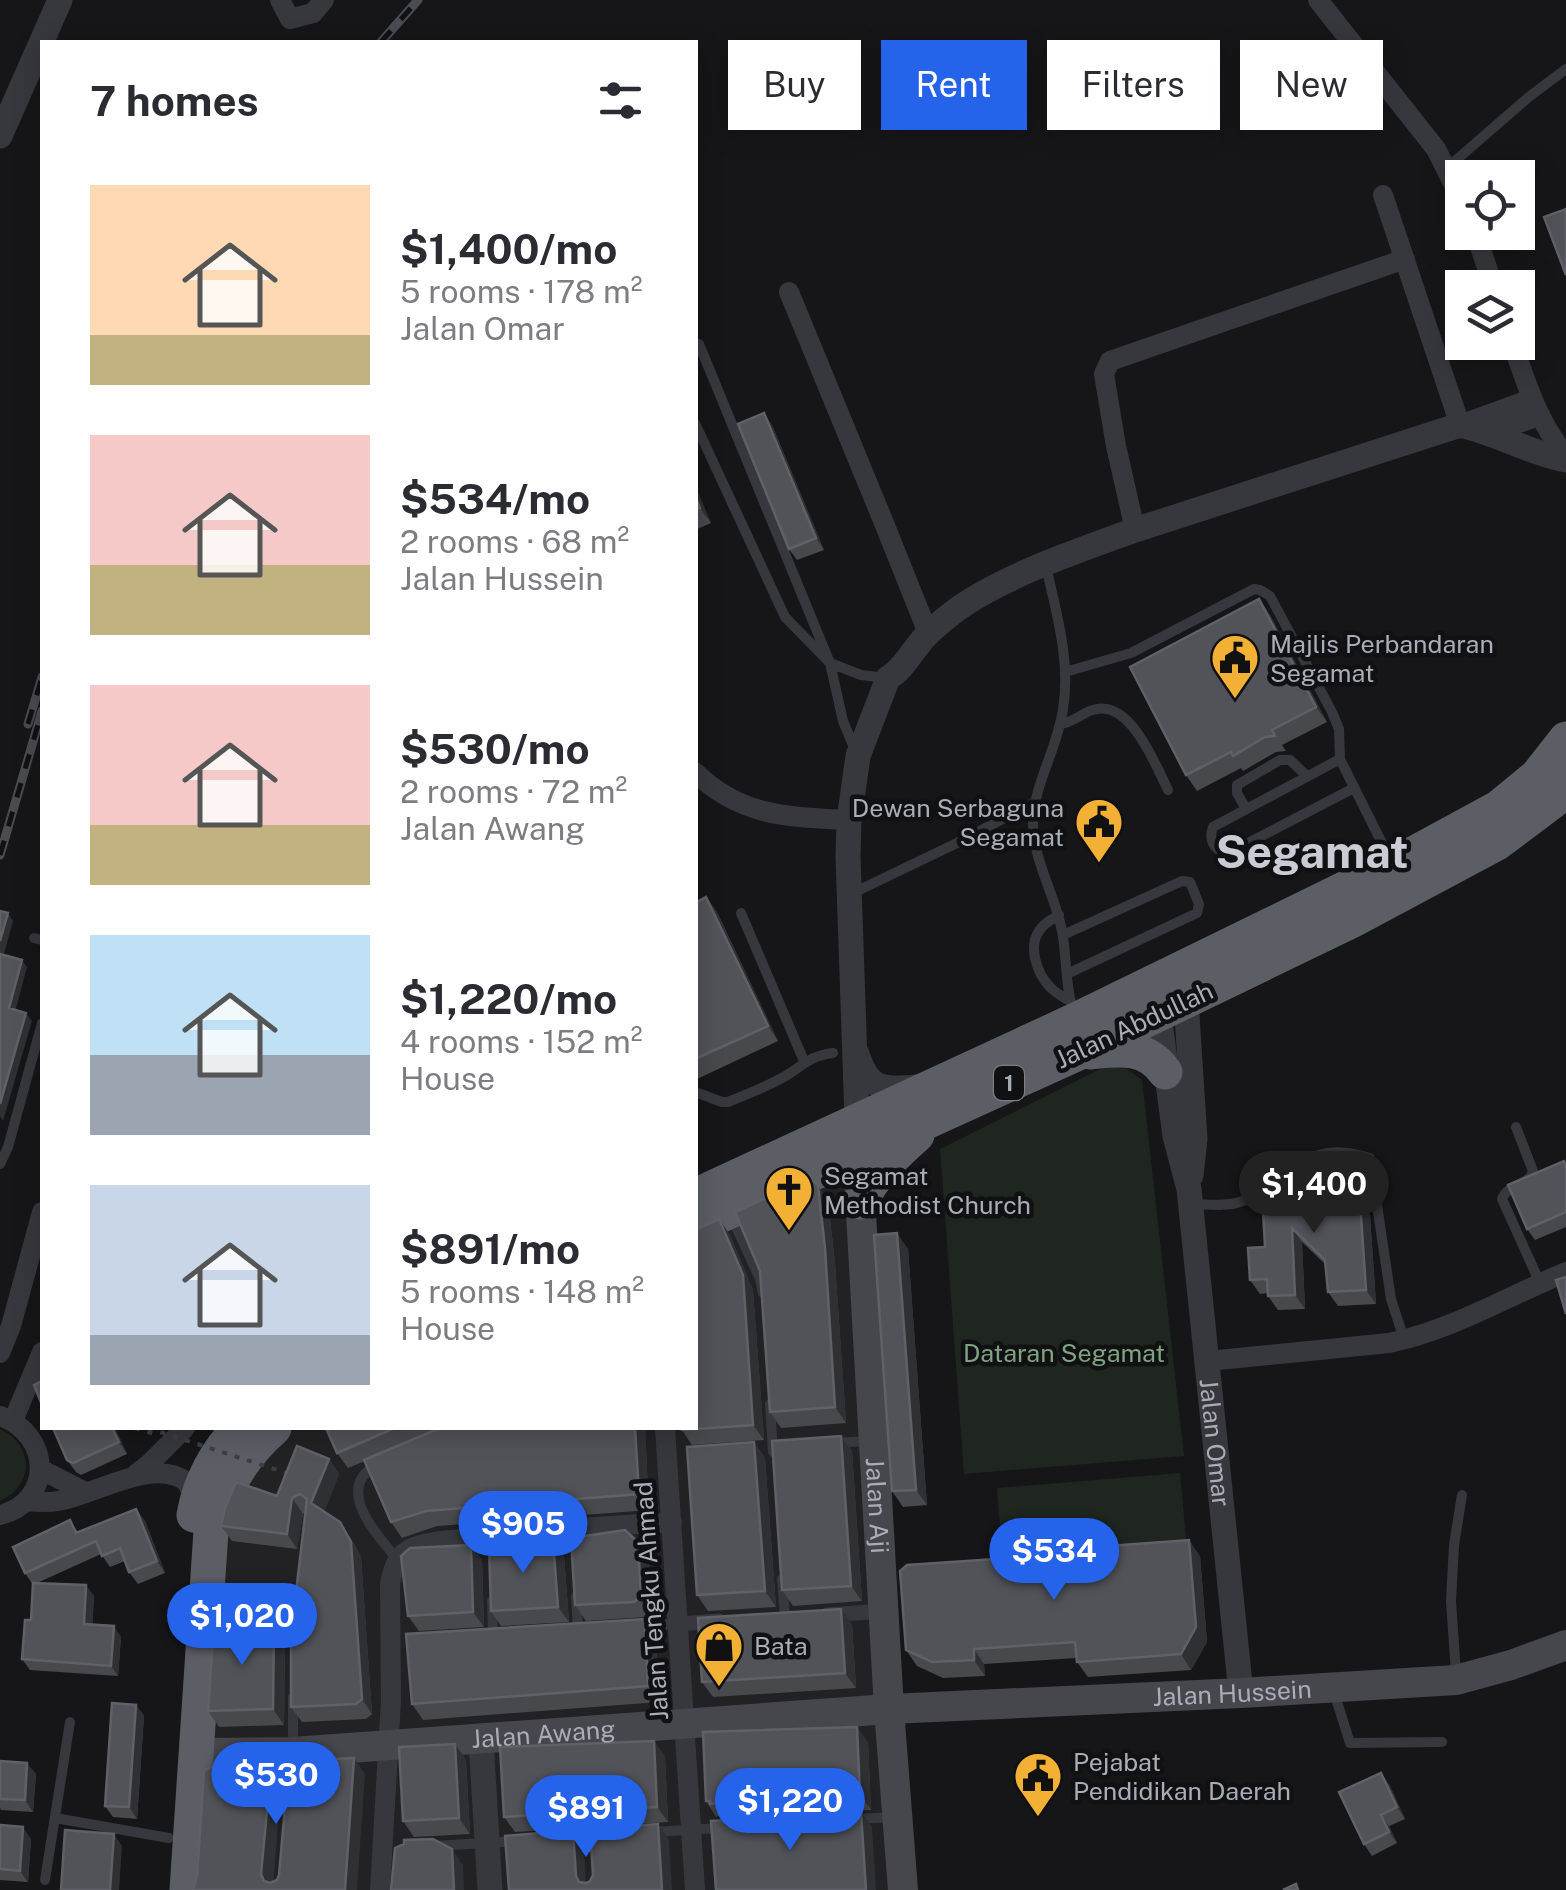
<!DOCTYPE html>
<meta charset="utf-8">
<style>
body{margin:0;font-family:"Public Sans",sans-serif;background:#f7f7f7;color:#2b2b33;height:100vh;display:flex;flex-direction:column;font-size:38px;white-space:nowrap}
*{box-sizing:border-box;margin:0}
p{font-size:32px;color:#7c7c81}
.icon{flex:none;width:55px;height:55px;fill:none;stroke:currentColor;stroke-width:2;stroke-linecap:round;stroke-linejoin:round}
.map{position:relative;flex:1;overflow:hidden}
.sheet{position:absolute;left:40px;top:40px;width:658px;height:1390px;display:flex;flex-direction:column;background:#fff;border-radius:0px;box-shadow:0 5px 25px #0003}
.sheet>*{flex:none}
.banner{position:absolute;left:728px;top:40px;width:688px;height:90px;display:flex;gap:20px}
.buttons{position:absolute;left:1445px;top:160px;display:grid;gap:20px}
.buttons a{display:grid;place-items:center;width:90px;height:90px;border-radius:0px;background:#fff;box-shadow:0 5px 25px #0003;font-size:50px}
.price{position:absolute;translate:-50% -85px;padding:0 22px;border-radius:35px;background:#2563eb;color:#fff;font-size:32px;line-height:65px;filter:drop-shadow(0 2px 5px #0008)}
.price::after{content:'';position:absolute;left:50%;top:60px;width:30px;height:22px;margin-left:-15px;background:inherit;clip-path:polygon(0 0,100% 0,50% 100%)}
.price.current{background:#222;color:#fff}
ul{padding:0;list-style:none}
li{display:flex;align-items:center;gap:30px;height:250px;padding:0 50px}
li span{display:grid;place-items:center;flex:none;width:280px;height:200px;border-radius:0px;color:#555}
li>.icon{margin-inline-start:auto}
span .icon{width:120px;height:120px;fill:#fffc;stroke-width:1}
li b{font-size:42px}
h2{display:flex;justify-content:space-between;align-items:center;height:120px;padding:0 50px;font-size:42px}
.tag{padding:0 35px;border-radius:0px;background:#fff;box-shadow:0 5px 25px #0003;font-size:35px;line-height:90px}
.tag.current{background:#2563eb;color:#fff}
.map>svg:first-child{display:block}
</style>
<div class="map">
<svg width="1566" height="1890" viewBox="0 0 1566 1890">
<rect width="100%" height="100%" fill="#161618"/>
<path fill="#222225" d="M846 1167 892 1890H194L229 1507 277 1440 293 1428H695V1236Z"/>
<path fill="#1e261f" d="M1116 1061 1142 1080 1184 1456 964 1474 940 1149Z
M0 1429C34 1445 35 1485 0 1501Z
M1180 1473 1187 1549 1003 1564 997 1488Z"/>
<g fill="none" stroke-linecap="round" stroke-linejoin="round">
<path stroke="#3d3f44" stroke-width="4" stroke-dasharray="5 8" stroke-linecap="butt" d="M135 1428 154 1434"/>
<path stroke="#37383d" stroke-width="10" d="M1447 168 1530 96 1566 69
M699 344 830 663 861 675 887 678
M695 423 785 617 830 663 843 721 855 750
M1046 566C1056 612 1071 661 1063 709 1058 747 1035 782 1033 820 1032 859 1055 894 1062 931 1067 956 1065 992 1075 1014
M1065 672 1131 653 1254 589 1260 590 1270 596 1332 712 1339 729 1340 759 1390 859
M1060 724C1074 723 1083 711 1097 709 1132 703 1156 766 1168 790
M1340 759 1213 827C1208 840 1214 850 1227 854L1354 788
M1246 809 1237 793V785L1280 760H1290L1307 776
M853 893 957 843 1035 802
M741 913 804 1061
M1059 915C1051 920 1044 923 1039 931 1028 947 1037 973 1049 986 1055 993 1063 997 1070 1001
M1063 935 1182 881 1190 882 1199 904 1197 913 1069 973
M34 938 42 940
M695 1092 722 1102H728C746 1095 765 1087 782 1078 802 1067 808 1056 833 1053
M1516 1127 1533 1171C1529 1186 1508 1183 1502 1199L1540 1283
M0 1164 8 1147 42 1023
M1192 1204C1207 1204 1226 1207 1240 1202 1293 1186 1299 1135 1370 1158L1391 1299 1404 1339
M731 1216 760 1279 763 1293
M770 1404 773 1452
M832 1443 870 1441
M379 1463C332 1488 376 1533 397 1559
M782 1579 785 1617
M576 1596 578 1630
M492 1601 493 1635
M639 1626 677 1624
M1456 1674 1451 1601 1454 1545 1462 1495
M1333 1689 1350 1743 1442 1742
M293 1750V1697
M55 1818 169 1838
M853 1819 896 1817
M653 1832 721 1828
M434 1846 517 1841
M45 1880 70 1722"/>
<path stroke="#37383d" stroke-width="15" d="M827 1615 885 1611
M678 1624 719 1621"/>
<path stroke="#37383d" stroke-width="20" d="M280 0 290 19 313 13 324 0
M1318 0 1436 149 1462 201
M1383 195 1460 425 1531 399
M1475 232 1494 288
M789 292 884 523 928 633
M1512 342C1527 385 1537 420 1566 456
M1485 430 1501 429 1539 416
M1135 530 1116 446 1104 374 1110 361 1405 259
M695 772C740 817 790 817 849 820
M0 1353 11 1326 42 1212
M1208 1361 1389 1343C1451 1330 1507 1297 1566 1272
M0 1416C53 1435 53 1502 0 1515
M13 1421 42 1352
M665 1428 695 1890
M40 1469 85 1492
M136 1474 150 1463 185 1428
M26 1501C36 1502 47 1503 58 1501 95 1495 154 1456 187 1482L196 1504
M380 1890 391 1700 390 1584C393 1568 397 1554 414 1547 432 1540 457 1540 476 1538 541 1530 607 1526 672 1522"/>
<g stroke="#37383d" stroke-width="25">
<path d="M0 136 60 0"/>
<path d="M1185 985 1195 1139 1191 1175"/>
<path id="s1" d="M1157 999 1175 1136 1189 1189 1241 1693"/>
<path d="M857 1054C868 1090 883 1090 917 1087"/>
<path d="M857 1120 848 856 849 820 858 756 888 678C903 670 912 651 924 638 934 627 947 617 959 608 1006 575 1080 550 1135 530L1460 425C1497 433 1529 453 1566 460"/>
<path d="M481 1740 490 1890"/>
</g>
<g stroke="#45474d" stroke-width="30">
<path id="s2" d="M859 1178 889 1709 903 1890"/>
<path id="s3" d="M196 1753 293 1752 889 1709 1241 1693 1456 1680 1511 1665 1566 1645"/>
</g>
<path stroke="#5b5e65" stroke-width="35" d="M1090 1052C1120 1049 1146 1045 1165 1072
M695 1196 1078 1019 1393 865 1498 808 1537 776 1566 739
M860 1202C875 1174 894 1155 917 1135
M695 1227 1076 1054 1351 921 1497 843 1553 801 1566 784
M194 1515C200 1482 216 1451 240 1428
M187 1890 211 1531C222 1491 243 1455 274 1428"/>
<g stroke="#4a4c52" stroke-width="9">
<path id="rail" d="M381 42 418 0
M28 724 42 677
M0 855 42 711"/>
</g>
<use href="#rail" stroke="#111113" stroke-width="5" stroke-dasharray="15" stroke-linecap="butt"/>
<path stroke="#3d3f44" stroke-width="4" stroke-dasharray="5 8" stroke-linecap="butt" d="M148 1428 290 1474"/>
</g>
<path fill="#47494d" d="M772 425 824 550 797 560 789 549Z
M695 486 711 523 695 530Z
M1259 599 1270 615 1327 722 1282 745 1286 751 1276 752 1243 771 1241 768 1197 791 1186 775Z
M706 897 717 912 778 1041 695 1080V903Z
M1566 1163V1227L1535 1240 1527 1229Z
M1351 1176 1353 1202 1360 1201 1370 1215 1376 1304 1338 1306 1328 1292 1326 1265 1302 1242 1305 1309 1278 1310 1268 1296V1293L1260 1294 1250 1280 1265 1247 1307 1207Z
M828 1201 835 1263 846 1423 781 1428 770 1412Z
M719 1219 730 1235 753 1290 764 1440 692 1445 682 1430Z
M908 1249 927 1505 903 1507 892 1491Z
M115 1428 127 1454 81 1475 76 1472 67 1460Z
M326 1428H645L649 1510 437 1526 402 1538 391 1522 365 1461 348 1468 337 1453Z
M841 1436 852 1451 862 1601 793 1606 782 1590Z
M754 1442 765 1458 776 1607 708 1611 697 1595Z
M329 1459 339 1474 324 1512 350 1537 361 1557 372 1714 366 1719 302 1722 291 1707 306 1512 303 1514 297 1549 232 1541 221 1526 277 1496Z
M136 1509 145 1521 165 1573 138 1584 129 1572 125 1561 110 1567 101 1554 37 1583 94 1596 92 1625 121 1637 118 1676 30 1670 22 1659 31 1620 33 1585 25 1573 70 1520 78 1532Z
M553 1540 564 1555 569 1622 501 1626 491 1611Z
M471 1545 482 1560 484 1627 419 1631 408 1616Z
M1200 1556 1207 1642 1191 1670 1088 1677 1077 1662V1658L984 1664 985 1676 943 1678 917 1666 906 1650Z
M648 1557 652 1611 645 1617 586 1621 575 1605Z
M645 1619 656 1634 659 1702 423 1720 412 1704Z
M852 1624 856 1688 713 1697 702 1682Z
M285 1642 284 1725 219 1727 208 1711Z
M136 1705 144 1716 137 1819 113 1817 105 1806Z
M868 1742 871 1810 721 1819 719 1816 716 1817 706 1801Z
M455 1744 466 1760 470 1834 414 1837 403 1821Z
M665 1756 668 1822 515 1832 504 1817Z
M0 1761 36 1774 33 1812 1 1810 0 1808Z
M1389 1784 1405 1819 1389 1826 1397 1843 1372 1856 1364 1844Z
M0 1825 31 1839 28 1882 0 1880Z"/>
<path fill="#2f3033" d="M764 413 772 425 824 550 816 538Z
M695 486 711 523 700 508 695 496Z
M1259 599 1270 615 1327 722 1316 707Z
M706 897 717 912 778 1041 768 1026Z
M8 913 13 921 2 961 0 957V941Z
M22 960 27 967 14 1016 9 1008Z
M26 1013 32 1021 3 1121 0 1116V1104Z
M1341 1162 1351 1176 1354 1216 1344 1202Z
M818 1185 828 1201 835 1263 846 1423 835 1407Z
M1360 1201 1370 1215 1376 1304 1366 1290Z
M719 1219 730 1235 753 1290 764 1440 753 1425Z
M1292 1228 1302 1242 1305 1309 1295 1295Z
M897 1233 908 1249 927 1505 916 1490Z
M112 1428H115L127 1454 119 1442Z
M635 1428H645L649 1510 639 1494Z
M841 1436 852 1451 862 1601 851 1586Z
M754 1442 765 1458 776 1607 765 1591Z
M329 1459 339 1474 322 1518 311 1503Z
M292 1498 303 1514 297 1549 287 1534Z
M136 1509 145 1521 165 1573 157 1561Z
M340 1522 361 1557 372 1714 362 1699Z
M553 1540 564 1555 569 1622 558 1607Z
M1189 1540 1200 1556 1207 1642 1191 1670 1181 1654Z
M638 1542 648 1557 652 1611 641 1596Z
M471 1545 482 1560 484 1627 473 1612Z
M86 1585 94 1596 92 1635 84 1624Z
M841 1609 852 1624 856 1688 845 1673Z
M645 1619 656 1634 659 1702 648 1686Z
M114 1626 121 1637 118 1676 111 1666Z
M274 1626 285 1642 284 1725 273 1709Z
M974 1649 984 1664 985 1676 974 1660Z
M136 1705 144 1716 137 1819 129 1807Z
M857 1727 868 1742 871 1810 860 1794Z
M654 1741 665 1756 668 1822 657 1807Z
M455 1744 466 1760 470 1834 459 1818Z
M354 1758 365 1774 357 1890H345Z
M27 1763 36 1774 33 1812 25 1800Z
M1381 1773 1389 1784 1405 1819 1397 1807Z
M270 1780 280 1796 273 1890 264 1881 261 1874Z
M861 1812 872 1827 876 1890H866Z
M1381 1815 1389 1826 1397 1843 1389 1832Z
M658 1824 669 1840 672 1890H662Z
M23 1827 31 1839 28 1882 20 1871Z
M573 1830 584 1845 586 1890 576 1876Z
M114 1834 122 1846 119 1890H110Z
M452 1849 463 1865 464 1890H454Z"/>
<path fill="#525359" stroke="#5f6168" stroke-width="2.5" d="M1566 209V275L1544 217Z
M764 413 816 538 789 549 738 424Z
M695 496 700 508 695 510Z
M1259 599 1316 707 1272 730 1275 736 1265 737 1233 756 1231 752 1186 775 1130 667Z
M706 897 768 1026 695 1059V903Z
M0 911 8 913 0 941Z
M0 954 22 960 9 1008 26 1013 0 1104Z
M1564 1161 1566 1165V1212L1527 1229 1508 1185Z
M1341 1162 1344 1202 1360 1201 1366 1290 1328 1292 1325 1260 1292 1228 1295 1295 1268 1296 1267 1279 1250 1280 1248 1248 1265 1247 1263 1209 1307 1207 1304 1164Z
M810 1178 818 1185 825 1248 835 1407 770 1412 760 1271 735 1212Z
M719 1219 743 1275 753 1425 682 1430 681 1428H695V1230Z
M897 1233 916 1490 892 1491 874 1235Z
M1566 1277V1314L1556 1280Z
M42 1381V1405L34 1385Z
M53 1428H112L119 1442 73 1463 67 1460Z
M326 1428H395L337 1453Z
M440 1428H635L639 1494 426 1511 391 1522 364 1460Z
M841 1436 851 1586 782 1590 772 1441Z
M754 1442 765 1591 697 1595 687 1447Z
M297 1446 329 1459 311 1503 340 1522 351 1542 362 1699 356 1704 291 1707V1635L307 1499 300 1494 292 1498 287 1534 221 1526 225 1508 236 1482 277 1496Z
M136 1509 157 1561 129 1572 120 1548 102 1556 96 1541 25 1573 13 1547 70 1520 76 1533Z
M625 1530 638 1542 641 1596 634 1602 575 1605 571 1538Z
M553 1540 558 1607 491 1611 489 1544Z
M1189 1540 1196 1627 1181 1654 1077 1662 1075 1642 974 1649V1660L932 1662 906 1650 900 1571 907 1565 1068 1554V1549Z
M471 1545 473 1612 408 1616 401 1556 410 1548Z
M33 1583 86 1585 84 1624 114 1626 111 1666 22 1659 25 1620H31Z
M841 1609 845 1673 702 1682 698 1618Z
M645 1619 648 1686 412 1704 406 1634Z
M214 1624 274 1626 273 1709 208 1711Z
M112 1703 136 1705 129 1807 105 1806Z
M857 1727 860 1794 710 1804V1801H706L703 1732Z
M654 1741 657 1807 504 1817 500 1747Z
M455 1744 459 1818 403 1821 399 1747Z
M354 1758 345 1890H193L197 1876 204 1771 213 1766H259L270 1780 261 1874 264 1881 270 1883 277 1880 279 1875 289 1761Z
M0 1761 27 1763 25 1800 0 1799Z
M1381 1773 1397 1807 1381 1815 1389 1832 1364 1844 1339 1792Z
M861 1812 866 1890H716L711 1821Z
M658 1824 662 1890H509L505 1836 573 1830 576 1876 579 1882 586 1883 590 1881 593 1875 590 1829Z
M0 1825 23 1827 20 1871 0 1869Z
M65 1830 114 1834 110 1890H61Z
M433 1839 452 1849 454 1890H391L395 1848 404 1844V1840Z
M1296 1884 1298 1890H1283Z"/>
<defs>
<g id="civic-pin" transform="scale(2.5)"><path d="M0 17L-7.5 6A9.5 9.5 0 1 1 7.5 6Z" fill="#f2b134" stroke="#111113"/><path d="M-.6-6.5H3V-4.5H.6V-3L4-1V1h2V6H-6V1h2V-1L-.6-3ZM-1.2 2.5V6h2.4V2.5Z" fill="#111"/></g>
<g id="church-pin" transform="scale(2.5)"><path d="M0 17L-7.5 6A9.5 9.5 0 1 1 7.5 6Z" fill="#f2b134" stroke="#111113"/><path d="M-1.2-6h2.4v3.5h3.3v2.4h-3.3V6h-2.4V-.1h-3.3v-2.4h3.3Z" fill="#111"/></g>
<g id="shop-pin" transform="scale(2.5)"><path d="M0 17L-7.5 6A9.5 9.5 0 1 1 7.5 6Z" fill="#f2b134" stroke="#111113"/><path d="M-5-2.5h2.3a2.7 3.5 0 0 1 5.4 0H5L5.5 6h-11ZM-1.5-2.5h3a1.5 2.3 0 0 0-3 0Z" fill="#111"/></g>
</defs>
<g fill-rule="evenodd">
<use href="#civic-pin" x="1235" y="658"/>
<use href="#civic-pin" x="1099" y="822"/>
<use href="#church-pin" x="789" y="1190"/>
<use href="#shop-pin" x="719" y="1646"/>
<use href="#civic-pin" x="1038" y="1776"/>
</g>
<g text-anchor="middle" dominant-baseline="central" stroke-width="9" stroke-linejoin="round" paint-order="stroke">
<rect fill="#111113" stroke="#7b7e86" stroke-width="2.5" x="994" y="1066" width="30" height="34" rx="8"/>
<g font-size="22" font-weight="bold" fill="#a8adb8">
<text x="1009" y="1083">1</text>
</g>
<g font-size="25" fill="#a8adb8" stroke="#111113" text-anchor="start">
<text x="1270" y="644">Majlis Perbandaran<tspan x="1270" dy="29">Segamat</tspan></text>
<text x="1064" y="808" text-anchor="end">Dewan Serbaguna<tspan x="1064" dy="29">Segamat</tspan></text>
<text x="824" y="1176">Segamat<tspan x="824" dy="29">Methodist Church</tspan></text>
<text x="754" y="1646">Bata</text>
<text x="1073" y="1762">Pejabat<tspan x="1073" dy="29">Pendidikan Daerah</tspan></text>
</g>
<g font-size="25" fill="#a8adb8" stroke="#111113">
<text transform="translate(1134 1025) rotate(-25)">Jalan Abdullah</text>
<text stroke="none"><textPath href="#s1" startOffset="448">Jalan Omar</textPath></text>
<text stroke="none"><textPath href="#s2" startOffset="328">Jalan Aji</textPath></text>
<text transform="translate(651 1601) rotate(-94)">Jalan Tengku Ahmad</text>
<text stroke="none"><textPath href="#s3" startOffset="1038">Jalan Hussein</textPath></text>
<text stroke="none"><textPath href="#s3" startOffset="348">Jalan Awang</textPath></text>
</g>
<g font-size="25" fill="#7fa381" stroke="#111113">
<text x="1064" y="1353">Dataran Segamat</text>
</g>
<g font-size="45" font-weight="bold" fill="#c9ccd4" stroke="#111113">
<text x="1312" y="851">Segamat</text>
</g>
</g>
</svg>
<div class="buttons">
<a><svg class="icon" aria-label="locate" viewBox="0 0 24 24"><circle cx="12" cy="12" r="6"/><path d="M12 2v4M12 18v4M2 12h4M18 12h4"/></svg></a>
<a><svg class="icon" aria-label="layers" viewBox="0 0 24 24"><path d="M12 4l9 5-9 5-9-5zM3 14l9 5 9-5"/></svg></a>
</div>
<b class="price current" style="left:1314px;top:1236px">$1,400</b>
<b class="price" style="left:523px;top:1576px">$905</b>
<b class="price" style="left:1054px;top:1603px">$534</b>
<b class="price" style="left:242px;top:1668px">$1,020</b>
<b class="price" style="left:276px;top:1827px">$530</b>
<b class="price" style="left:790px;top:1853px">$1,220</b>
<b class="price" style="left:586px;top:1860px">$891</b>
<div class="banner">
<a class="tag">Buy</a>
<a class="tag current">Rent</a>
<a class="tag">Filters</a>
<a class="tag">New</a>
</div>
<section class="sheet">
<h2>7 homes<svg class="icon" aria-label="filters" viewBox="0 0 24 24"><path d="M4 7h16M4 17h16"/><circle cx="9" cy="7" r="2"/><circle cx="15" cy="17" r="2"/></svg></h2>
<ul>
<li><span style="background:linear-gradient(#ffd9b3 75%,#c2b280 0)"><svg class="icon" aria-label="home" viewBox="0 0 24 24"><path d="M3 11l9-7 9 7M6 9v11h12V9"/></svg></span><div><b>$1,400/mo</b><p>5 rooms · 178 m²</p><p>Jalan Omar</p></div></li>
<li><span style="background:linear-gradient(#f6c9c9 65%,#c2b280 0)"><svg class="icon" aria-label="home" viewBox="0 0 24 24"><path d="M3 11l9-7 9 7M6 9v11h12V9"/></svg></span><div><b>$534/mo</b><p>2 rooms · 68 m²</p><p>Jalan Hussein</p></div></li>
<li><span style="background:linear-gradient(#f6c9c9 70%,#c2b280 0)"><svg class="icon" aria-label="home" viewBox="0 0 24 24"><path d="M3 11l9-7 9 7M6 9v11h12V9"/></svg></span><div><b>$530/mo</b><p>2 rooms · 72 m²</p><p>Jalan Awang</p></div></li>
<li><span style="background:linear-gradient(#bfe0f5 60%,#9aa5b1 0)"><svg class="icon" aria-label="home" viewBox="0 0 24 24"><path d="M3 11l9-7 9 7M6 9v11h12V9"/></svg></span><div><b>$1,220/mo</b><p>4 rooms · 152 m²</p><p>House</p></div></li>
<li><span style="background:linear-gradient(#c9d6e8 75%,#9aa5b1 0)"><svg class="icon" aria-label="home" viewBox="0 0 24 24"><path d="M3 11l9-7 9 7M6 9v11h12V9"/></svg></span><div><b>$891/mo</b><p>5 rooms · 148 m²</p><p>House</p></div></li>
</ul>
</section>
</div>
